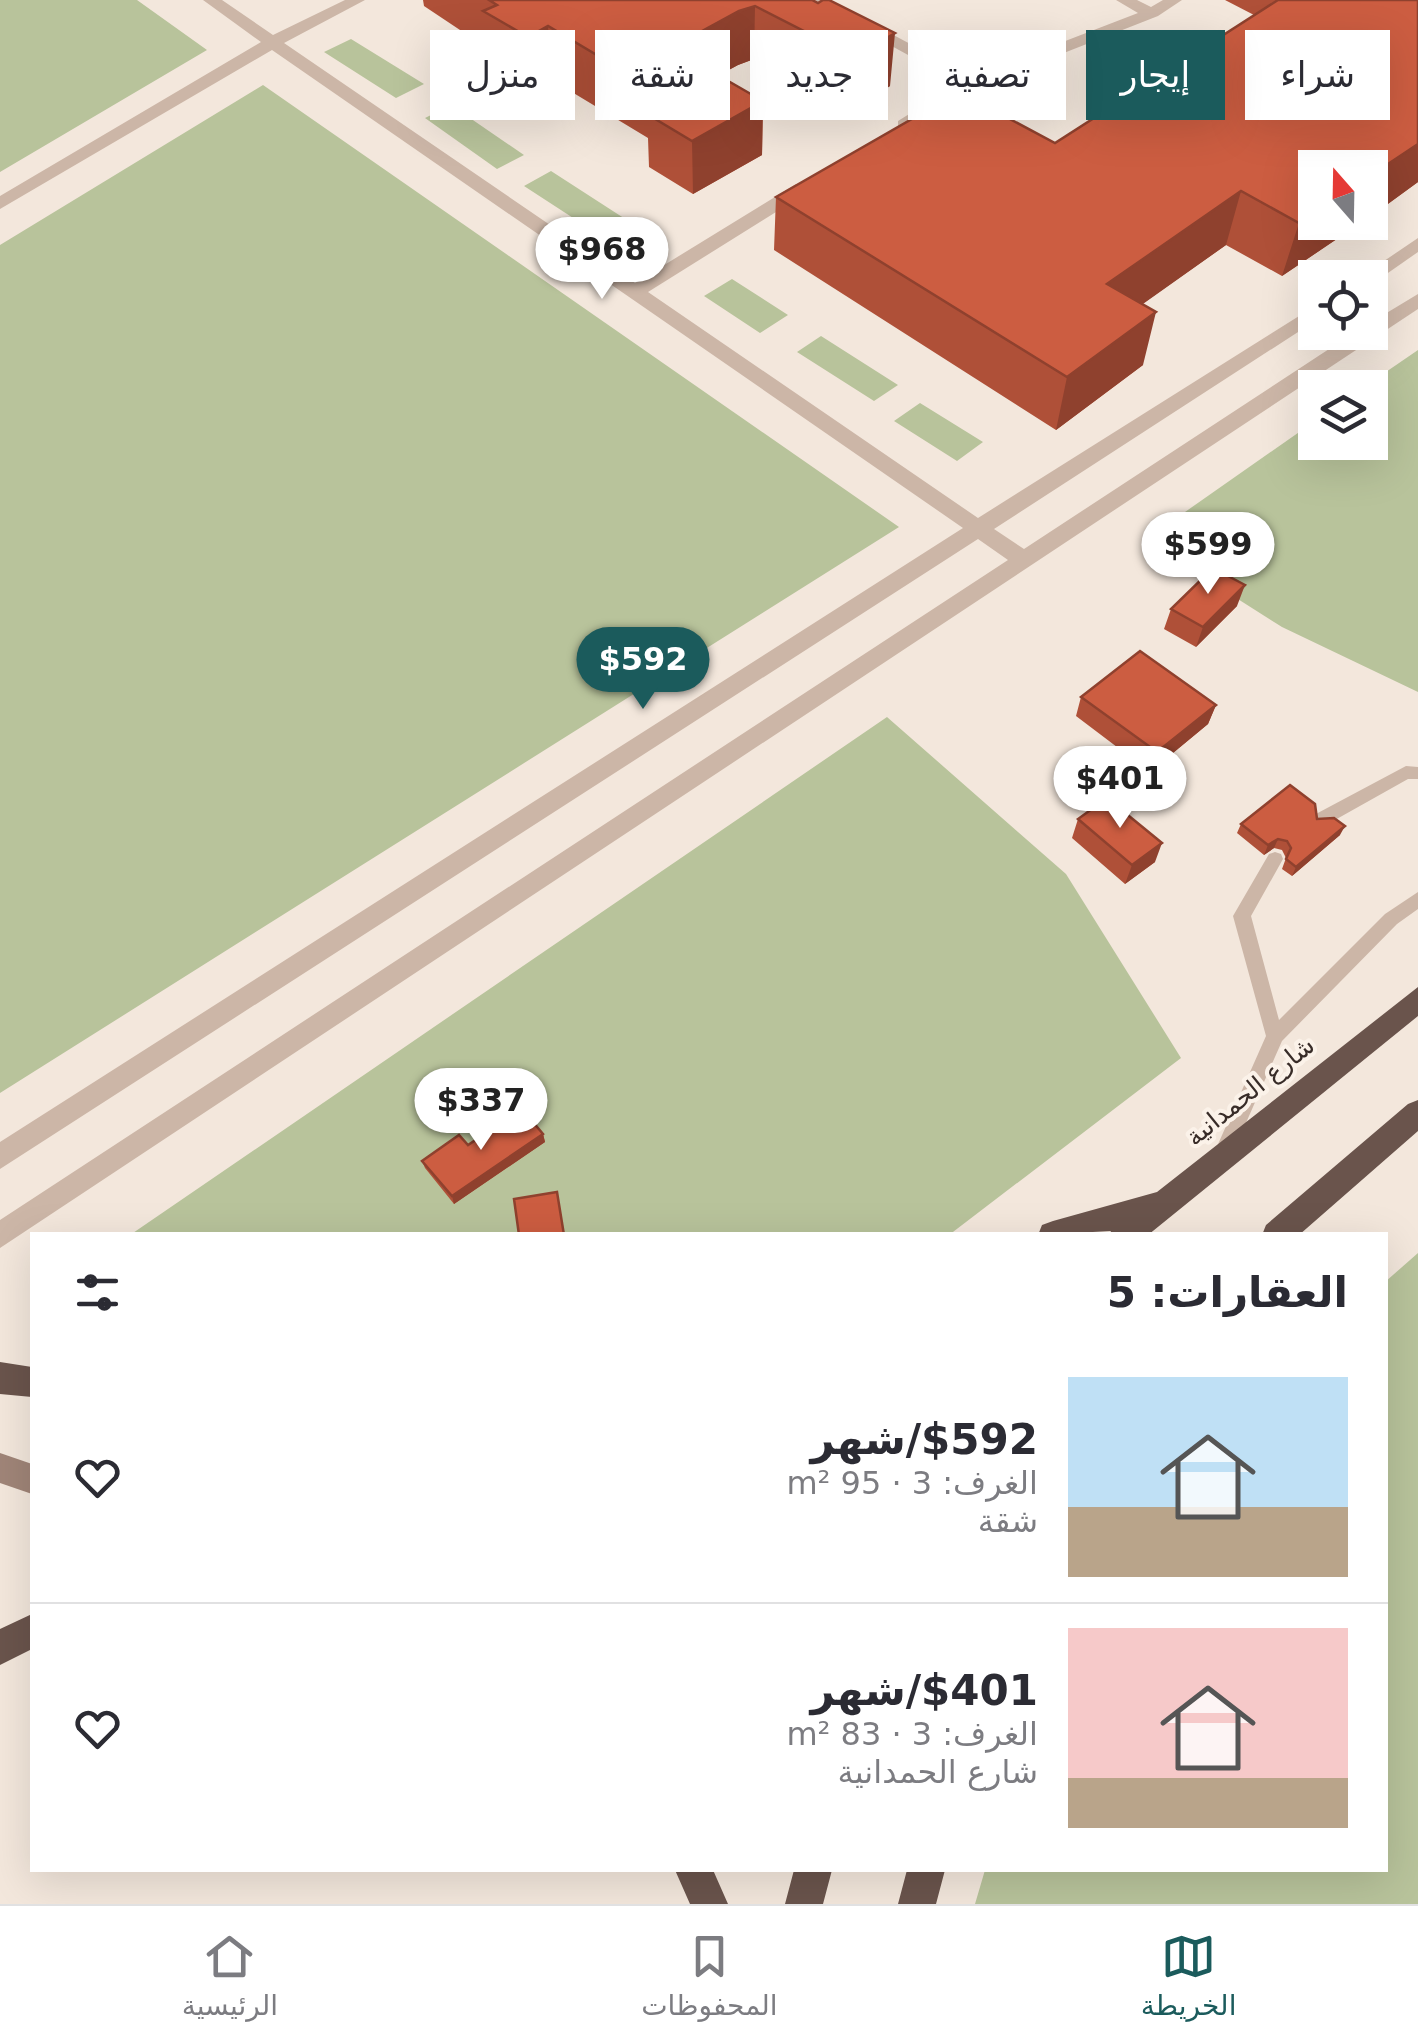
<!DOCTYPE html>
<html lang="ar">
<meta charset="utf-8">
<style>
body{margin:0;font-family:"DejaVu Sans",Vazirmatn,sans-serif;background:#f2f2f3;color:#2b2b33;direction:rtl;height:100vh;display:flex;flex-direction:column;font-size:38px;white-space:nowrap}
*{box-sizing:border-box;margin:0}
p{font-size:32px;color:#7c7c81}
.icon{flex:none;width:55px;height:55px;fill:none;stroke:currentColor;stroke-width:2;stroke-linecap:round;stroke-linejoin:round}
.map{position:relative;flex:1;overflow:hidden;direction:ltr}
.panel{position:absolute;left:30px;top:1232px;width:1358px;height:640px;display:flex;flex-direction:column;background:#fff;border-radius:0px;box-shadow:0 10px 40px #0002;direction:rtl}
.panel>*{flex:none}
.top-card{position:absolute;left:30px;top:30px;width:1360px;height:90px;direction:rtl;display:flex;gap:20px}
.needle{width:65px;rotate:340deg}
.fabs{position:absolute;left:1298px;top:150px;display:grid;gap:20px}
.fabs a{display:grid;place-items:center;width:90px;height:90px;border-radius:0px;background:#fff;box-shadow:0 10px 40px #0002;font-size:50px}
.price{position:absolute;translate:-50% -85px;padding:0 22px;border-radius:35px;background:#fff;color:#222;font-size:32px;line-height:65px;filter:drop-shadow(0 2px 5px #0008)}
.price::after{content:'';position:absolute;left:50%;top:60px;width:30px;height:22px;margin-left:-15px;background:inherit;clip-path:polygon(0 0,100% 0,50% 100%)}
.price.on{background:#1b5b5c;color:#fff}
ul{padding:0;list-style:none}
li{display:flex;align-items:center;gap:30px;height:250px;padding:0 40px}
li+li{border-top:2px solid #e1e1e2}
li span{display:grid;place-items:center;flex:none;width:280px;height:200px;border-radius:0px;color:#555}
li>.icon{margin-inline-start:auto}
span .icon{width:120px;height:120px;fill:#fffc;stroke-width:1}
li b{font-size:42px}
h2{display:flex;justify-content:space-between;align-items:center;height:120px;padding:0 40px;font-size:42px}
.tag{padding:0 35px;border-radius:0px;background:#fff;box-shadow:0 10px 40px #0002;font-size:35px;line-height:90px}
.tag.on{background:#1b5b5c;color:#fff}
.tab-bar{display:flex;justify-content:space-around;align-items:center;height:140px;border-top:2px solid #e1e1e2;background:#fff;font-size:28px;color:#7c7c81}
.tab-bar a{display:grid;justify-items:center;gap:5px}
.tab-bar .on{color:#1b5b5c}
.map>svg:first-child{display:block}
</style>
<div class="map">
<svg width="1418" height="1904" viewBox="0 0 1418 1904">
<rect width="100%" height="100%" fill="#f3e7dc"/>
<path fill="#b8c39b" d="M0 0H137L207 50 0 172Z
M351 39 424 84 396 98 324 52Z
M263 85 899 527 0 1093V245Z
M451 105 524 155 497 169 425 118Z
M551 171 633 224 607 240 524 186Z
M732 279 788 315 760 333 704 296Z
M821 336 898 385 874 401 797 352Z
M1418 350V692L1282 627 1145 540 1315 421V442H1370V388L1364 387Z
M920 403 983 442 957 461 894 421Z
M887 717 1066 874 1181 1058 949 1235H130Z
M1418 1253V1904H975L985 1870H1385V1282Z"/>
<g fill="none" stroke-linecap="round" stroke-linejoin="round">
<path fill="#ccb6a7" fill-rule="evenodd" d="M1406 766 1418 767V779H1408L1326 825H1314L1312 820 1314 815Z
M1275 852 1281 854 1283 859 1251 916 1279 1020 1385 914 1418 892V909L1397 924 1282 1041 1231 1157 1224 1159 1217 1157 1215 1151 1266 1036 1233 916 1269 854Z"/>
<path fill="#ccb6a7" fill-rule="evenodd" d="M203 0H222L273 35 345 0H365L284 43 635 283 796 184H808V192L648 292 978 518 1315 306V321L994 529 1024 549 1355 332H1370V323L1418 294V309L0 1248V1220L1008 560 978 539 0 1169V1142L963 528 272 50 0 209V196L261 42Z
M808 0H828L972 77 1138 13 1116 0H1137L1151 7 1163 0H1182L1158 16 977 87 904 130 898 129V121L959 83Z
M1418 238V252L1375 282 1370 283V278H1359Z"/>
<path fill="#a08578" fill-rule="evenodd" d="M0 1453 32 1464V1494L0 1483Z"/>
<path fill="#6a544c" fill-rule="evenodd" d="M1418 987V1016L1148 1235H1109L1111 1231 1038 1235 1042 1225 1053 1221 1157 1192Z
M1418 1100V1131L1299 1235H1262L1266 1225 1408 1104Z
M0 1362 32 1367V1397L0 1394Z
M32 1614V1649L0 1665V1629Z
M675 1870H713L728 1904H690Z
M794 1870H832L823 1904H785Z
M907 1870H945L936 1904H898Z"/>
</g>
<path fill="#af5038" d="M423 0H812L890 86 851 111 754 59 738 65 719 75 763 101 762 155 693 194 649 167 648 138 552 80 532 90 489 65 487 48 424 6Z
M1225 0H1418V182L1370 217V168L1315 222H1362L1282 276 1226 245 1142 304 1143 365 1056 430 774 250 776 197 1055 143 1254 15Z
M1237 606 1196 647 1164 629 1171 609Z
M1081 697 1216 705 1208 724 1150 772 1076 716Z
M1078 819 1155 862 1125 884 1072 838Z
M1317 819 1340 835 1292 876 1282 869 1286 858 1282 850 1274 848 1264 855 1237 833 1241 824Z
M543 1134 545 1142 454 1204 425 1168 422 1161 468 1145Z"/>
<path fill="#8f412e" d="M755 6 754 59 738 65 672 101 671 48 739 11Z
M548 26 552 80 532 90 528 37Z
M895 33 890 86 851 111 855 57Z
M763 101 762 155 693 194 692 141Z
M1418 144V182L1370 217V176Z
M1241 191 1226 245 1095 338 1107 284Z
M1315 212V222H1362L1282 276 1299 223Z
M1156 312 1143 365 1056 430 1067 377Z
M1245 585 1237 606 1196 647 1203 627Z
M1216 705 1208 724 1150 772 1157 752Z
M1345 826 1340 835 1292 876 1296 867Z
M1278 839 1274 848 1264 855 1268 845Z
M1162 843 1155 862 1125 884 1132 865Z
M543 1134 545 1142 454 1204 452 1196Z"/>
<path fill="#cc5d41" stroke="#8f412e" stroke-width="2.5" d="M489 0H812L818 3 823 0H829L895 33 855 57 755 6 739 11 671 48 763 101 692 141 647 114 672 100 548 26 528 37 483 11 497 5Z
M1278 0H1418V144L1370 176V168H1315V212L1299 223 1241 191 1107 284 1156 312 1067 377 776 197 959 92 1055 143Z
M1213 568 1245 585 1203 627 1171 609Z
M1140 651 1216 705 1157 752 1081 697Z
M1290 785 1315 804 1317 819 1334 818 1345 826 1296 867 1286 859 1291 848 1287 841 1278 839 1268 845 1241 824Z
M1107 798 1162 843 1132 865 1078 819Z
M522 1109 543 1134 452 1196 422 1161 459 1135 468 1145Z
M557 1192 564 1235H519L514 1199Z"/>
<g text-anchor="middle" dominant-baseline="central" stroke-width="8" stroke-linejoin="round" paint-order="stroke">
<g font-size="25" fill="#382c28" stroke="#fbf2e9">
<text transform="translate(1250 1091) rotate(-39)">شارع الحمدانية</text>
</g>
</g>
</svg>
<div class="fabs">
<a><svg class="needle" viewBox="-14 -14 28 28"><path d="M0-13l5 13h-10z" fill="#e53935"/><path d="M0 13l5-13h-10z" fill="#7c7c81"/></svg></a>
<a><svg class="icon" aria-label="locate" viewBox="0 0 24 24"><circle cx="12" cy="12" r="6"/><path d="M12 2v4M12 18v4M2 12h4M18 12h4"/></svg></a>
<a><svg class="icon" aria-label="layers" viewBox="0 0 24 24"><path d="M12 4l9 5-9 5-9-5zM3 14l9 5 9-5"/></svg></a>
</div>
<b class="price" style="left:602px;top:302px">$968</b>
<b class="price" style="left:1208px;top:597px">$599</b>
<b class="price on" style="left:643px;top:712px">$592</b>
<b class="price" style="left:1120px;top:831px">$401</b>
<b class="price" style="left:481px;top:1153px">$337</b>
<div class="top-card">
<a class="tag">شراء</a>
<a class="tag on">إيجار</a>
<a class="tag">تصفية</a>
<a class="tag">جديد</a>
<a class="tag">شقة</a>
<a class="tag">منزل</a>
</div>
<section class="panel">
<h2>العقارات: 5<svg class="icon" aria-label="filters" viewBox="0 0 24 24"><path d="M4 7h16M4 17h16"/><circle cx="9" cy="7" r="2"/><circle cx="15" cy="17" r="2"/></svg></h2>
<ul>
<li><span style="background:linear-gradient(#bfe0f5 65%,#b9a48a 0)"><svg class="icon" aria-label="home" viewBox="0 0 24 24"><path d="M3 11l9-7 9 7M6 9v11h12V9"/></svg></span><div><b>$592/شهر</b><p>الغرف: 3 · 95 m²</p><p>شقة</p></div><svg class="icon" aria-label="heart" viewBox="0 0 24 24"><path d="M12 20l-8-8c-3-5 5-10 8-4 3-6 11-1 8 4z"/></svg></li>
<li><span style="background:linear-gradient(#f6c9c9 75%,#b9a48a 0)"><svg class="icon" aria-label="home" viewBox="0 0 24 24"><path d="M3 11l9-7 9 7M6 9v11h12V9"/></svg></span><div><b>$401/شهر</b><p>الغرف: 3 · 83 m²</p><p>شارع الحمدانية</p></div><svg class="icon" aria-label="heart" viewBox="0 0 24 24"><path d="M12 20l-8-8c-3-5 5-10 8-4 3-6 11-1 8 4z"/></svg></li>
</ul>
</section>
</div>
<nav class="tab-bar">
<a class="on"><svg class="icon" aria-label="map" viewBox="0 0 24 24"><path d="M3 6l6-2 6 2 6-2v14l-6 2-6-2-6 2zM9 4v14M15 6v14"/></svg>الخريطة</a>
<a><svg class="icon" aria-label="saved" viewBox="0 0 24 24"><path d="M7 4h10v16l-5-4-5 4z"/></svg>المحفوظات</a>
<a><svg class="icon" aria-label="home" viewBox="0 0 24 24"><path d="M3 11l9-7 9 7M6 9v11h12V9"/></svg>الرئيسية</a>
</nav>
